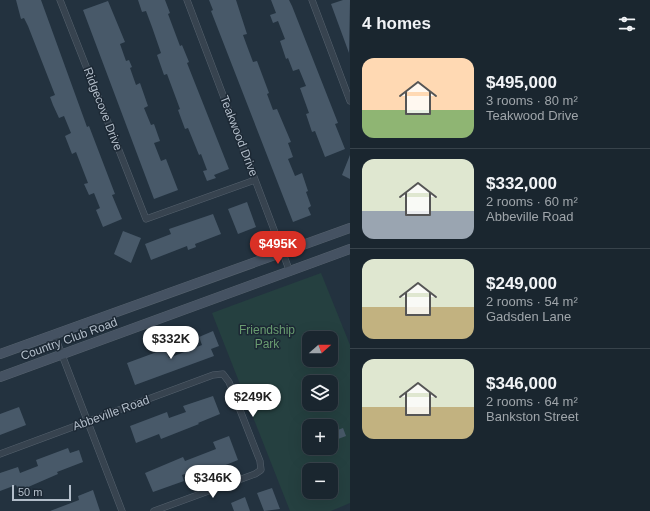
<!DOCTYPE html>
<meta charset="utf-8">
<style>
body{margin:0;font-family:Helvetica,sans-serif;background:#232e37;color:#f1f3f6;height:100vh;display:flex;flex-direction:column;font-size:15px;white-space:nowrap}
*{box-sizing:border-box;margin:0}
p{font-size:13px;color:#9fa5aa}
.icon{flex:none;width:22px;height:22px;fill:none;stroke:currentColor;stroke-width:2;stroke-linecap:round;stroke-linejoin:round}
.map{position:relative;flex:1;overflow:hidden}
.details{display:flex;flex-direction:column;background:#1a262f;width:300px}
.details>*{flex:none}
.needle{width:26px;rotate:69deg}
.fabs{position:absolute;left:302px;top:331px;display:grid;gap:8px}
.fabs a{display:grid;place-items:center;width:36px;height:36px;border-radius:8px;background:#1a262f;box-shadow:0 4px 16px #0002,0 0 0 1px #38434b;font-size:20px}
.scale{position:absolute;left:12px;bottom:10px;width:59px;box-sizing:border-box;padding-left:4px;border:2px solid #b3beca;border-top:0;font-size:11px;line-height:14px;white-space:nowrap;color:#b3beca;-webkit-text-stroke:3px #1c2834;paint-order:stroke}
.price{position:absolute;translate:-50% -34px;padding:0 9px;border-radius:14px;background:#fff;color:#222;font-size:13px;line-height:26px;filter:drop-shadow(0 1px 2px #0008)}
.price::after{content:'';position:absolute;left:50%;top:24px;width:12px;height:9px;margin-left:-6px;background:inherit;clip-path:polygon(0 0,100% 0,50% 100%)}
.price.selected{background:#d93025;color:#fff}
ul{padding:0;list-style:none}
li{display:flex;align-items:center;gap:12px;height:100px;padding:0 12px}
li+li{border-top:1px solid #38434b}
li span{display:grid;place-items:center;flex:none;width:112px;height:80px;border-radius:12px;color:#555}
li>.icon{margin-inline-start:auto}
span .icon{width:48px;height:48px;fill:#fffc;stroke-width:1}
li b{font-size:17px}
h2{display:flex;justify-content:space-between;align-items:center;height:48px;padding:0 12px;font-size:17px}
main{display:flex;flex:1;min-height:0}
.map>svg:first-child{display:block}
</style>
<main>
<div class="map">
<svg width="350" height="511" viewBox="0 0 350 511">
<rect width="100%" height="100%" fill="#23323f"/>
<path fill="#254040" fill-rule="evenodd" d="M321 273 350 345V503L331 511H290L212 313ZM309 338H331V360H309ZM309 382H331V404H309ZM309 426H331V448H309ZM309 470H331V492H309Z"/>
<path fill="#485969" d="M16 0H41L87 127 89 126 115 194 112 195 122 219 103 227 96 210 100 208 94 193 89 195 84 184 88 183 76 152 72 154 65 136 71 133 64 116 59 118 53 105 50 97 55 95 28 26 24 18 21 19Z
M138 0H165L170 13 168 14 180 46 182 45 189 62 187 63 229 169 214 175 216 178 207 181 203 171 207 170 201 154 199 155 188 128 185 129 178 110 180 109 167 74 164 75 157 55 161 53 152 27 146 11 142 12Z
M209 0H236L247 34 243 35 247 46 253 62 257 61 269 93 267 94 273 110 277 109 291 142 288 143 293 157 288 159 295 176 302 173 308 191 306 192 311 206 308 208 311 215 293 222 211 11 213 10Z
M271 0H289L292 6 338 123 335 124 345 149 325 157 315 131 312 132 306 114 309 113 300 88 306 86 299 69 293 71 288 58 286 59 280 41 285 39 278 21 273 23 270 15 276 13Z
M343 0H350L349 53 331 4Z
M108 1 125 42 120 44 126 61 129 60 132 67 130 68 136 85 140 83 148 106 144 108 151 125 154 124 160 141 154 143 161 161 166 159 178 190 154 199 83 10Z
M350 155V179L342 175Z
M247 202 256 227 238 234 228 209Z
M213 214 221 234 195 244 196 247 188 250 187 246 151 260 145 244 171 234 169 229Z
M123 231 141 238 131 263 114 254Z
M213 331 219 346 211 349 214 356 135 385 127 363 165 349 169 358 202 345 199 337Z
M213 396 220 414 198 423 199 424 161 439 159 434 136 443 130 426 167 412 169 418 186 412 183 406Z
M19 407 26 425 0 435V414Z
M343 428 346 436 338 439 335 431Z
M229 436 238 460 201 475 199 469 182 475 184 481 153 492 145 473 183 457 185 461 216 449 213 442Z
M68 448 70 453 79 450 83 462 57 472 58 474 19 491 16 485 0 491V473L18 467 20 473 38 466 36 460Z
M272 488 280 509 264 511 257 493Z
M93 490 100 511H50L79 500 78 496Z
M245 497 250 511H234L231 503Z"/>
<g fill="none" stroke-linecap="round" stroke-linejoin="round">
<g stroke="#55616d" stroke-width="7">
<path id="street" d="M60 0 146 219 255 180
M187 0 290 272
M312 0 350 101
M54 334 122 511
M0 454 213 375 223 374 229 382 260 461 261 470 255 474 154 511"/>
</g>
<g stroke="#55616d" stroke-width="10">
<path id="secondary" d="M0 354 350 228
M0 377 350 249"/>
</g>
<use href="#street" stroke="#37434f" stroke-width="6"/>
<use href="#secondary" stroke="#455262" stroke-width="9"/>
</g>
<g text-anchor="middle" dominant-baseline="central" stroke-width="3" stroke-linejoin="round" paint-order="stroke">
<g font-size="12" fill="#b3beca" stroke="#1c2834">
<text transform="translate(103 109) rotate(69)">Ridgecove Drive</text>
<text transform="translate(239 136) rotate(69)">Teakwood Drive</text>
<text transform="translate(69 339) rotate(-20)">Country Club Road</text>
<text transform="translate(111 413) rotate(-20)">Abbeville Road</text>
</g>
<g font-size="12" fill="#699c70" stroke="#1c2834">
<text x="267" y="330">Friendship<tspan x="267" dy="14">Park</tspan></text>
</g>
</g>
</svg>
<div class="fabs">
<a><svg class="needle" viewBox="-14 -14 28 28"><path d="M0-13l5 13h-10z" fill="#e53935"/><path d="M0 13l5-13h-10z" fill="#9fa5aa"/></svg></a>
<a><svg class="icon" aria-label="layers" viewBox="0 0 24 24"><path d="M12 4l9 5-9 5-9-5zM3 14l9 5 9-5"/></svg></a>
<a>+</a>
<a>−</a>
</div>
<div class="scale">50 m</div>
<b class="price selected" style="left:278px;top:265px">$495K</b>
<b class="price" style="left:171px;top:360px">$332K</b>
<b class="price" style="left:253px;top:418px">$249K</b>
<b class="price" style="left:213px;top:499px">$346K</b>
</div>
<section class="details">
<h2>4 homes<svg class="icon" aria-label="filters" viewBox="0 0 24 24"><path d="M4 7h16M4 17h16"/><circle cx="9" cy="7" r="2"/><circle cx="15" cy="17" r="2"/></svg></h2>
<ul>
<li><span style="background:linear-gradient(#ffd9b3 65%,#8fb573 0)"><svg class="icon" aria-label="home" viewBox="0 0 24 24"><path d="M3 11l9-7 9 7M6 9v11h12V9"/></svg></span><div><b>$495,000</b><p>3 rooms · 80 m²</p><p>Teakwood Drive</p></div></li>
<li><span style="background:linear-gradient(#dfe7d0 65%,#9aa5b1 0)"><svg class="icon" aria-label="home" viewBox="0 0 24 24"><path d="M3 11l9-7 9 7M6 9v11h12V9"/></svg></span><div><b>$332,000</b><p>2 rooms · 60 m²</p><p>Abbeville Road</p></div></li>
<li><span style="background:linear-gradient(#dfe7d0 60%,#c2b280 0)"><svg class="icon" aria-label="home" viewBox="0 0 24 24"><path d="M3 11l9-7 9 7M6 9v11h12V9"/></svg></span><div><b>$249,000</b><p>2 rooms · 54 m²</p><p>Gadsden Lane</p></div></li>
<li><span style="background:linear-gradient(#dfe7d0 60%,#c2b280 0)"><svg class="icon" aria-label="home" viewBox="0 0 24 24"><path d="M3 11l9-7 9 7M6 9v11h12V9"/></svg></span><div><b>$346,000</b><p>2 rooms · 64 m²</p><p>Bankston Street</p></div></li>
</ul>
</section>
</main>
